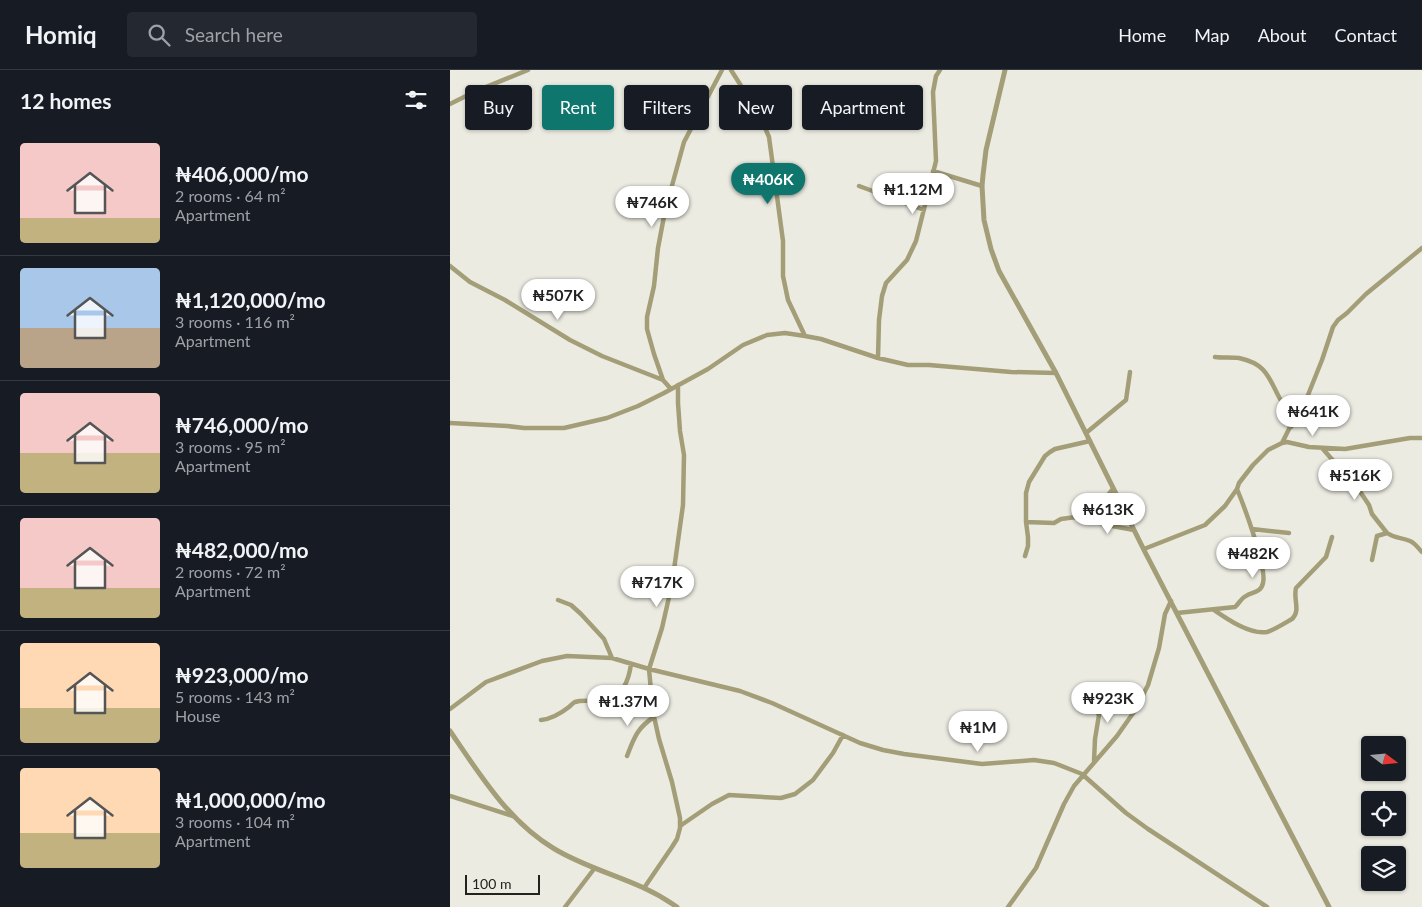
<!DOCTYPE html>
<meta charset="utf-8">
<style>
body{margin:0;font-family:Lato,sans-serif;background:#242831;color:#f1f3f6;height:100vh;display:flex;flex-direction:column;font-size:19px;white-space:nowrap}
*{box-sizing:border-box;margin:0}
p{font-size:16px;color:#9ea1a6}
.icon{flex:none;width:28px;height:28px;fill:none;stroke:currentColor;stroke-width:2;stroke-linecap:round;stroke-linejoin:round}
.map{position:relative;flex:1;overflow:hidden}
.details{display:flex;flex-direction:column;background:#171b24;width:450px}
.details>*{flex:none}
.guide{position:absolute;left:15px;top:15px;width:475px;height:45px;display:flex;gap:10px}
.needle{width:32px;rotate:106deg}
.buttons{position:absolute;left:911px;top:666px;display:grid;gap:10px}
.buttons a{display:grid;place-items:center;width:45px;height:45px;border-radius:5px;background:#171b24;box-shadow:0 1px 4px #0004;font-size:25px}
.scale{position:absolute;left:15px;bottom:12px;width:75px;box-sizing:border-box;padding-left:5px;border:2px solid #22221f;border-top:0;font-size:14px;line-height:18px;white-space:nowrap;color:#22221f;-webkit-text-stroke:4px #ecebe2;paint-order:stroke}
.price{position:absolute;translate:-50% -42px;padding:0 11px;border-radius:18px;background:#fff;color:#222;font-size:16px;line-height:32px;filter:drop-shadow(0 1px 2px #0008)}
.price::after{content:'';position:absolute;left:50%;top:30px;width:15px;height:11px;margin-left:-8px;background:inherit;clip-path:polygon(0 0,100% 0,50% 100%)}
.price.selected{background:#0f766e;color:#fff}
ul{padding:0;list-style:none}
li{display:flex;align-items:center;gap:15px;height:125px;padding:0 20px}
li+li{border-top:1px solid #363941}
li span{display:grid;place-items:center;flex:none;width:140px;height:100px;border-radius:5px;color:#555}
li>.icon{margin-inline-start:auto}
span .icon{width:60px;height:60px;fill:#fffc;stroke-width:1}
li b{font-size:21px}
h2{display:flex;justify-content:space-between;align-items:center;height:60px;padding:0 20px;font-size:21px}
.chip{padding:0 18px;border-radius:5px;background:#171b24;box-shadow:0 1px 4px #0004;font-size:18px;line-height:45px}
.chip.selected{background:#0f766e;color:#fff}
header{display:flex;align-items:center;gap:30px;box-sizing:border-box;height:70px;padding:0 25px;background:#171b24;border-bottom:1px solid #363941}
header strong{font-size:24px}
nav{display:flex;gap:28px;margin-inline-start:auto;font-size:18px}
.search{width:350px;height:45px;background:#242831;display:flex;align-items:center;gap:12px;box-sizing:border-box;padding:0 18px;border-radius:5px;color:#9ea1a6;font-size:19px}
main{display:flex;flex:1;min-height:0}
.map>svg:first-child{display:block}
</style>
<header>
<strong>Homiq</strong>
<div class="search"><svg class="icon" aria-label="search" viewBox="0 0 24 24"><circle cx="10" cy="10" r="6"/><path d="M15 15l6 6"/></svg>Search here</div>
<nav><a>Home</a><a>Map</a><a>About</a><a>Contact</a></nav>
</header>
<main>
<section class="details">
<h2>12 homes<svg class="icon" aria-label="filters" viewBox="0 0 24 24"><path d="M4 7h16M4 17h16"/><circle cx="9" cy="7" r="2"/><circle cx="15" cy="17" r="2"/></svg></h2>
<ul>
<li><span style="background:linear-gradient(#f6c9c9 75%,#c2b280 0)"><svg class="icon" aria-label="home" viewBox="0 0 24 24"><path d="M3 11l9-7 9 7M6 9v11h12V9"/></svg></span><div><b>₦406,000/mo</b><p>2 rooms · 64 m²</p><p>Apartment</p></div></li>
<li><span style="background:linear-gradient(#a9c7e8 60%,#b9a48a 0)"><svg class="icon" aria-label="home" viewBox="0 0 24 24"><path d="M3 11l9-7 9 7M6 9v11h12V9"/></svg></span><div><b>₦1,120,000/mo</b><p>3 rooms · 116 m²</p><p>Apartment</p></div></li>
<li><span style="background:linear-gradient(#f6c9c9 60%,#c2b280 0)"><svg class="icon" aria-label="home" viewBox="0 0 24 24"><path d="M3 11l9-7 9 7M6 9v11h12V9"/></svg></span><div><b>₦746,000/mo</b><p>3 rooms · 95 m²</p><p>Apartment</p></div></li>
<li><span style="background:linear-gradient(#f6c9c9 70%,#c2b280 0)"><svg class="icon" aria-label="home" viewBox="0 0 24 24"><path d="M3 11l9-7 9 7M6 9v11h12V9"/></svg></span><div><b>₦482,000/mo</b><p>2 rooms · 72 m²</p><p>Apartment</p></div></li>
<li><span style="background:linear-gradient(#ffd9b3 65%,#c2b280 0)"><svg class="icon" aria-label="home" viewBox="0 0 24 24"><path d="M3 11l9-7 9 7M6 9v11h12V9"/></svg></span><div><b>₦923,000/mo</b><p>5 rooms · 143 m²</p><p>House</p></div></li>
<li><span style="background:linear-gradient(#ffd9b3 65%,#c2b280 0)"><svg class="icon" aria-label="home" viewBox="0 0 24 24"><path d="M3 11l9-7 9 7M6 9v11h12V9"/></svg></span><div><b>₦1,000,000/mo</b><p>3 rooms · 104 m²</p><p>Apartment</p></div></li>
</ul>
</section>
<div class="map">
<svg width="972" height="837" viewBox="0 0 972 837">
<rect width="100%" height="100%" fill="#ecebe2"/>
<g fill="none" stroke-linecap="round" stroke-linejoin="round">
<path stroke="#a39e78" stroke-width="4.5" d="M281 0 309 44 319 67 333 171V206L338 230 355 266
M0 34 26 21 78 0
M483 101 532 116
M409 116 474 140
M0 196 20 212 55 230 120 270 152 286 213 310
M765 287C773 288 781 287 789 288 816 294 818 306 829 327 833 335 841 342 843 351L832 373
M428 288 429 250 432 226 436 213 457 190 466 171 486 91 483 22 486 6 490 0
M221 319 213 310 204 284 197 259V247L204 216 208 178 215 141 234 72 272 0
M0 353 57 356 74 358H114L157 348 188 336 214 323 258 299 293 275 317 265 335 263 355 266 371 269 428 288 458 295H479L561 302 606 303
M841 357 847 350 850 345 872 290 883 257 888 250 897 243 916 224 972 178
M636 363 676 330 680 302
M872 378 909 420 919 435 922 444 937 463 927 466 922 490
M640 449V446L663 419
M576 452 604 453 611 449 626 447 640 449 643 451 662 456 684 460
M802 459 839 463
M937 463C946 469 951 467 960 471 965 473 968 478 972 482
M694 479 755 455 775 436 787 419 789 413 803 395 818 380 832 373 837 372 859 377 895 379 960 368H972
M575 486 578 476V467L576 452V423L579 412 595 386 600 382 605 379 640 371
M108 530 121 535 131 544 154 569 162 588
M764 540C777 549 800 565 817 562 824 560 835 553 842 549 851 541 843 529 846 518L876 487 882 467
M727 543 785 537C789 534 791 528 796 526 802 522 811 523 813 513 817 497 794 436 787 419
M633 638 647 642 649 645 645 669 644 691
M0 639 36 612 92 591 117 586 162 588 199 599 290 621 322 633 410 673 433 680 454 684 532 694 584 690 604 693 632 704 676 743 698 759 817 837
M91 650C102 649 110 644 119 637 121 635 123 633 125 632 134 629 144 632 153 631 172 629 179 610 181 594
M177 686C184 668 187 658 204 647
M0 726 63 746
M230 756 262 734 279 725 331 728 345 724 363 710 383 683 393 665
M194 818 222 777 227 769 230 758V748L222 712 209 669 203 642 199 599 212 558 222 514 233 435 234 385 230 361 228 333V315
M115 837 144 799
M558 837 586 798 614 734 624 716 667 666 686 639 698 615 709 578 715 544 721 531"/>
<path stroke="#a39e78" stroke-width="5" d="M555 0 536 80 533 105 532 116 534 150 541 179 549 201 606 303 695 482 879 837
M0 661C28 702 59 752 103 778 132 796 164 804 194 818 205 823 217 830 227 837"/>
</g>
</svg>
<div class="buttons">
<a><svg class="needle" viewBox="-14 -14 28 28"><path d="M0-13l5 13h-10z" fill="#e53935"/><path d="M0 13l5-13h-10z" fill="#9ea1a6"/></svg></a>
<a><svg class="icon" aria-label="locate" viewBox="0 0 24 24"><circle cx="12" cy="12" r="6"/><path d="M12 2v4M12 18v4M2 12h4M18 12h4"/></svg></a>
<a><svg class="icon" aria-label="layers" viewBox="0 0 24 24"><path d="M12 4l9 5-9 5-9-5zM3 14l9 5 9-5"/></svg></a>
</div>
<div class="scale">100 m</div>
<b class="price selected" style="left:318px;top:135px">₦406K</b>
<b class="price" style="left:463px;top:145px">₦1.12M</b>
<b class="price" style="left:202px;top:158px">₦746K</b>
<b class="price" style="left:108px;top:251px">₦507K</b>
<b class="price" style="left:863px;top:367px">₦641K</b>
<b class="price" style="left:905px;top:431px">₦516K</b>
<b class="price" style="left:658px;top:465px">₦613K</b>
<b class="price" style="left:803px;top:509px">₦482K</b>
<b class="price" style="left:207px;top:538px">₦717K</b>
<b class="price" style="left:658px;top:654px">₦923K</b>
<b class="price" style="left:178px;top:657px">₦1.37M</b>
<b class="price" style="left:528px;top:683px">₦1M</b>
<div class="guide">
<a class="chip">Buy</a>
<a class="chip selected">Rent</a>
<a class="chip">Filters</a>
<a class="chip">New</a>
<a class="chip">Apartment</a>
</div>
</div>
</main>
